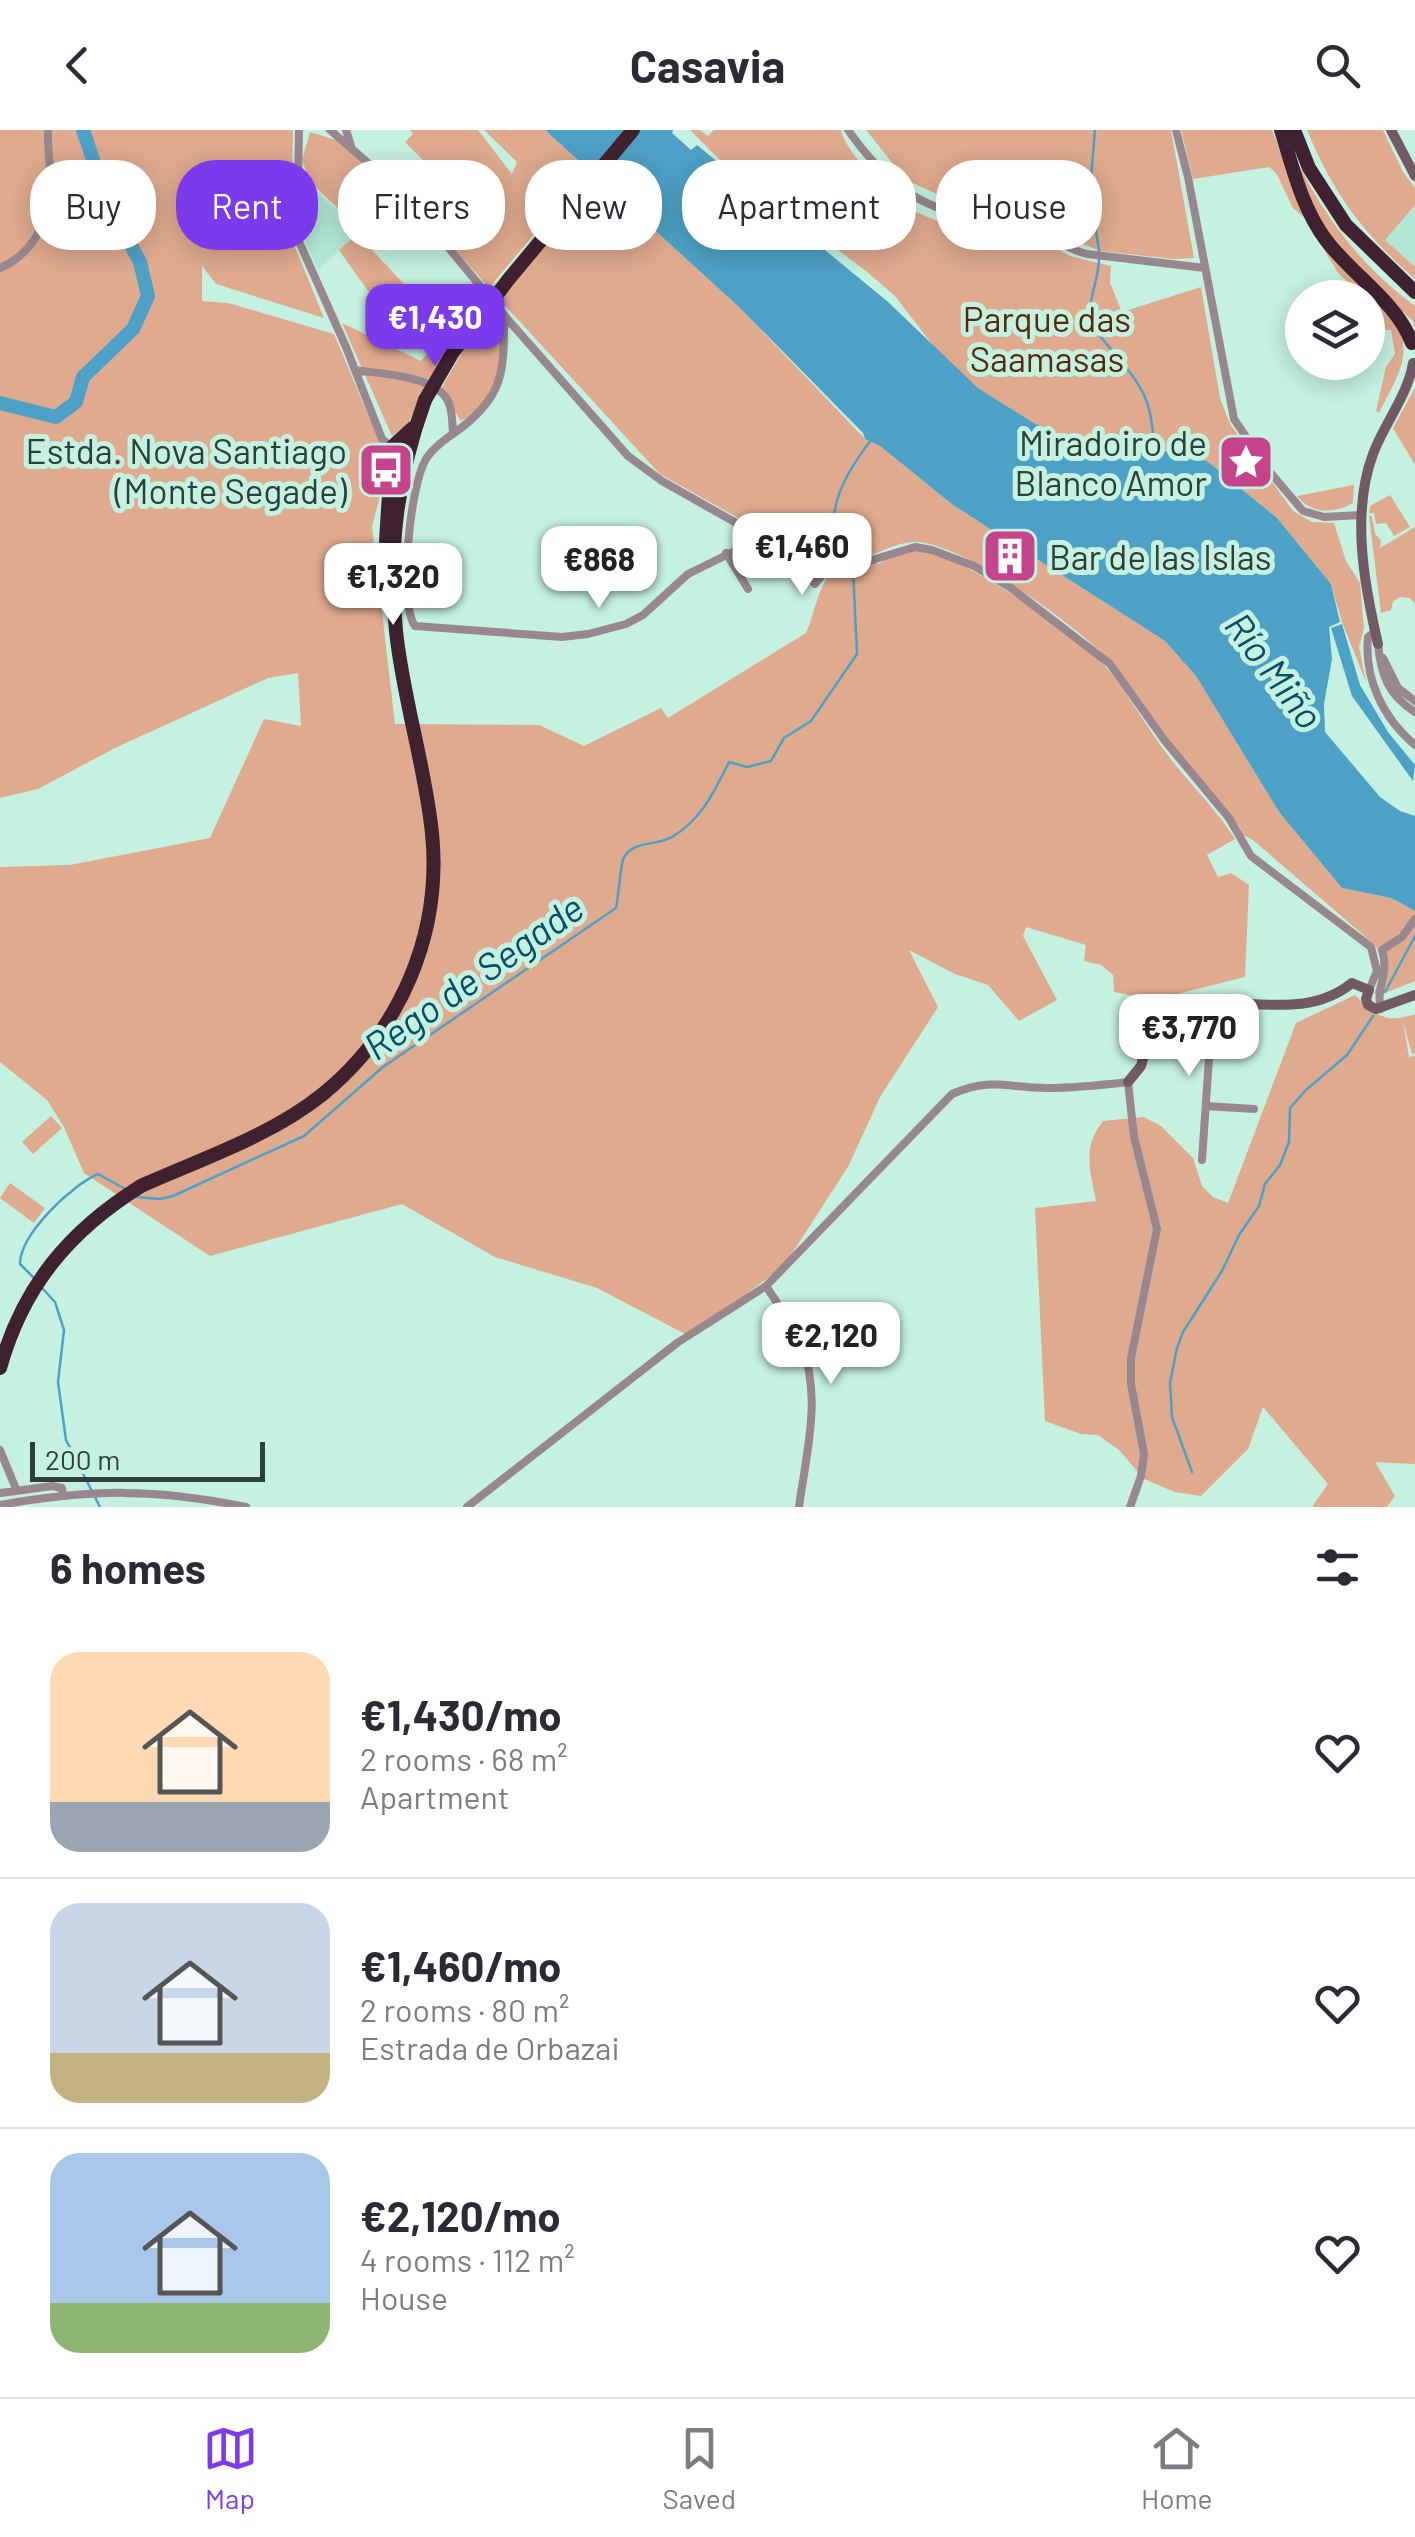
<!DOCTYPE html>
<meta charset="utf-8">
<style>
body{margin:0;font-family:Barlow,sans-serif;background:#f7f7f7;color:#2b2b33;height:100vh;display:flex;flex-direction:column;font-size:38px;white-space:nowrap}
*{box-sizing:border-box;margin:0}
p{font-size:32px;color:#7c7c81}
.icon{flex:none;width:55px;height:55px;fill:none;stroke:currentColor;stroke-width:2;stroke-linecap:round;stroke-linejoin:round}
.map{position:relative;height:1377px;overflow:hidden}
.drawer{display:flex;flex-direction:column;background:#fff;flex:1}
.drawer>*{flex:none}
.hud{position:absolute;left:30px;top:30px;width:1355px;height:90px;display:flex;gap:20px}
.buttons{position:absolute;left:1285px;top:150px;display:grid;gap:20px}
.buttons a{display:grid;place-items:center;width:100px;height:100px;border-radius:50%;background:#fff;box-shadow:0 5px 25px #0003;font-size:50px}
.scale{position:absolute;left:30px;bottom:25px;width:235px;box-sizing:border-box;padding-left:10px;border:5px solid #2d3f38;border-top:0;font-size:28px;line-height:35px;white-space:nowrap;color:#2d3f38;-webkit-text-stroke:8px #c5f1e0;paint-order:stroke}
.price{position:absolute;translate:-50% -85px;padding:0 22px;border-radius:20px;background:#fff;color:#222;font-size:32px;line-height:65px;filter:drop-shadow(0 2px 5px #0008)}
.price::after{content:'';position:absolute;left:50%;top:60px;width:30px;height:22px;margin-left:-15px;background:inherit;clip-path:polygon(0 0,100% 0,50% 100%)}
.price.selected{background:#7c3aed;color:#fff}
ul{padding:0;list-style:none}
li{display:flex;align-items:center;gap:30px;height:250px;padding:0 50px}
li+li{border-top:2px solid #e1e1e2}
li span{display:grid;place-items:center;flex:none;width:280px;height:200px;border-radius:30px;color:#555}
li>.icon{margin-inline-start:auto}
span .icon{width:120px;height:120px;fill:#fffc;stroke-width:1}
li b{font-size:42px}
h2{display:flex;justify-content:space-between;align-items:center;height:120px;padding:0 50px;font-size:42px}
.tag{padding:0 35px;border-radius:40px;background:#fff;box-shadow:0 5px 25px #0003;font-size:35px;line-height:90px}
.tag.selected{background:#7c3aed;color:#fff}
header{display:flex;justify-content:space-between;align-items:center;height:130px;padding:0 50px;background:#fff;font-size:45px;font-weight:700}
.dock{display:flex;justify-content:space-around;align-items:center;height:140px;border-top:2px solid #e1e1e2;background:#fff;font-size:28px;color:#7c7c81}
.dock a{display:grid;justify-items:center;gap:5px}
.dock .selected{color:#7c3aed}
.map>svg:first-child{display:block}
</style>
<header><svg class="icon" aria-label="back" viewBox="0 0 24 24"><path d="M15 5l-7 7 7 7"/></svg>Casavia<svg class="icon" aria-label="search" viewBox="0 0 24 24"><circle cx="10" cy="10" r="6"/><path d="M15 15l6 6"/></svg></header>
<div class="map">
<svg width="1415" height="1377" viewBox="0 0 1415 1377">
<rect width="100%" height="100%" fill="#c5f1e0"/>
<path fill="#b2e7d3" d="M304 50 359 102 318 140 300 99Z
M1415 69V137L1384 110Z"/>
<path fill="#dfaa8e" d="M0 0H293L291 107 324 188 216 154 202 136V171L228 173 334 204 385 325 384 351 372 396 395 594 539 595 584 616 661 578 668 588 806 503C816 480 816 463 831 442H839L833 431 797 421 660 344 499 169 555 99 545 91 489 158 411 69 438 45 405 12 413 4 410 0H478L512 44 517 32 484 0H545L740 178 865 309 880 316 953 375 1165 511 1196 546 1279 682 1342 758 1391 768 1415 781V851L1380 865 1374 863C1381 846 1385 832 1375 815L1253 710 1243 705 1239 696C1218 670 1195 645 1175 619 1152 591 1135 558 1111 532 1079 497 963 413 916 412 900 412 886 419 872 425L878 434C890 427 906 419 921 421 963 424 1085 510 1112 544 1133 572 1151 604 1173 632 1194 658 1217 681 1235 709L1207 725 1218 747 1231 743 1249 755 1245 847 1153 870 1114 862 1113 845 1101 835 1084 831 1086 815 1026 797 1023 806 1057 870 1019 891 988 855 955 844 909 820 938 877 880 967 849 1035 784 1136 689 1206 597 1158 495 1127 402 1074 210 1126 84 1043 64 997 47 970 0 932V737L70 735 210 708 264 589 301 596 298 543 268 548 115 618 38 659 0 668Z
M690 0H700L708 6 714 0H841C847 25 887 64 909 78 920 85 934 89 946 94L949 88 1035 106 1070 126 1111 136 1110 153 1122 182 1201 157 1220 268 1230 294 1293 381 1312 392 1334 393 1346 431 1360 453 1364 498 1359 517 1366 552 1342 492 1331 454 1277 388 1207 331 1157 318 1155 314 1149 319 1123 318 1061 305 1034 293 978 258 938 222 895 166 866 141 725 35Z
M866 0H1171L1194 128 1174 129 1100 121 1040 96 976 82 906 50Z
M1181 0H1272L1300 72 1398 192C1413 230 1394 251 1379 283L1376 281 1386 237 1395 224 1391 200H1384L1381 183 1338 143 1305 88 1293 78 1276 43 1269 37 1193 49Z
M1307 0H1383L1403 42 1415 58V75L1385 110 1415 137V149C1363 103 1334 65 1307 0Z
M310 2 339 11 409 79 375 113 310 52 302 30Z
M1288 12C1318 79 1356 132 1415 176V198L1413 191 1364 147 1320 92Z
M357 104 453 206 406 297 392 306 342 193 421 231 429 221 368 161 339 120Z
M493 177C514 214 499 271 461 291L441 259 471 206Z
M1415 258V335L1393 298Z
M1354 355 1353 373C1334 384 1311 384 1297 366Z
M1390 365 1410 397 1394 406 1386 393 1376 394 1374 383H1369L1370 376Z
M1369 386H1372L1375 404 1381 410 1380 418 1415 397V474L1410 468 1399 467 1393 472 1391 480 1381 483Z
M1355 865C1375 886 1387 894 1415 884V923L1412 924 1403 892 1409 927 1415 926V1334L1375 1332 1395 1366 1387 1377H1312L1328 1354 1263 1277 1248 1319 1201 1366 1175 1362 1144 1349 1119 1320 1098 1305 1081 1304 1045 1291 1035 1078 1096 1071C1090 1041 1082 1017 1103 991L1144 987 1161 996 1193 1028 1202 1056 1213 1067 1228 1073 1296 893Z
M51 986 62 998 33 1024 22 1012Z
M10 1053 45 1078 34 1093 0 1068Z"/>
<path fill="#4ea1c6" d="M545 0H673L672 3 691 20 697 15 887 171 978 258 1034 293 1061 305 1123 318 1149 319 1153 314 1157 319 1207 331 1277 388 1331 454 1340 492 1329 497 1332 529 1324 574 1325 602 1380 667 1400 681 1415 686V781L1391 768 1342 758 1279 682 1196 546 1165 511 953 375 880 316 865 309 863 303 740 178Z
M1342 494 1360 555 1388 602 1415 635 1413 651 1352 566 1331 498Z"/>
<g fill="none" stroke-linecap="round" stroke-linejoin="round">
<path stroke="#4ea1c6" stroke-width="2.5" d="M1095 0 1091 48 1097 64 1096 100 1099 121
M1099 129C1099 150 1086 172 1092 192 1096 203 1103 210 1110 218 1139 253 1154 269 1153 316
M1099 204 1116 203
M852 432 836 421C825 378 846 342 872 309
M1385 862 1415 806
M137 1067 160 1069 173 1066 304 1006 383 937 616 778C619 764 620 739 623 730 630 710 657 716 672 707 702 689 714 662 729 632L747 637 771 631 784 608 811 591 857 524 853 440
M35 1149 20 1134C20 1104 72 1055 98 1044L127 1060
M43 1159 55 1172 64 1200 58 1252 66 1310 100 1377
M1192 1342 1172 1287 1170 1253 1177 1218 1183 1202 1222 1141 1239 1105 1259 1076 1265 1054 1280 1035 1289 1012 1290 978 1306 960 1347 925 1373 886"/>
<path stroke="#4ea1c6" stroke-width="14" d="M0 273 56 287 76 272 83 247 133 199 148 166 140 132 107 71 83 0"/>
<path stroke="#98878e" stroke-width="8" d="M299 0 297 107 346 217 382 309 392 317
M330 0 405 65 509 191 628 326 662 351 798 428 839 440 915 417 932 420 974 436 1011 458 1110 534 1165 611 1229 688 1251 726 1371 817 1377 841 1369 860
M346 0 351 16
M848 0C888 56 918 77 985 92 1002 95 1021 96 1038 102 1055 108 1069 120 1087 124L1205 138
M1176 0 1188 47 1234 289 1270 342 1303 381 1324 387 1361 385
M0 138C28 127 49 94 51 63 52 42 47 21 48 0
M509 191 504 196C504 245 501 267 461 298 449 307 434 316 426 329 410 355 398 473 415 496L562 507 588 504 626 494 643 485 688 444 761 408
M355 240C381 244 424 245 443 264 453 274 452 291 453 304
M726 423 748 459
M798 428 797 432 815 454 828 438
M1375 502 1368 507C1364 549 1383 588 1415 615
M1378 514C1381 545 1388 565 1415 582
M1383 528 1398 558 1415 571
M1381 879C1375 857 1390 845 1382 820L1402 807 1415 789
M1206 976 1254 979
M1202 1030 1213 870
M766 1156C778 1175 794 1195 802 1216 822 1268 806 1324 799 1377
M0 1320 16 1359
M1 1363 52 1356 62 1358 63 1364
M0 1375C91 1359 155 1358 246 1377
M467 1377 677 1213 766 1156 952 964C992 947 1007 958 1047 958 1074 958 1102 955 1128 952L1134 1007 1157 1099 1131 1228V1254L1144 1324 1141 1346 1130 1377"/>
<path stroke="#725a65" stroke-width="10" d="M1391 0 1415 46
M1378 514C1364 454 1351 383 1373 324 1384 294 1408 265 1413 233
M1128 952 1141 936 1154 886C1221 853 1295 899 1352 853L1369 860 1366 869 1368 875 1376 879 1415 865"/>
<path stroke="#3f2130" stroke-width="14" d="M1281 0C1293 38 1302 78 1326 110 1352 145 1396 171 1412 213
M1294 0 1309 38 1346 95 1415 162
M386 411 392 317 414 297
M0 1238C23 1156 69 1101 141 1056 201 1029 271 1006 323 964 401 900 442 803 432 703 425 635 403 569 396 501 388 420 397 347 425 270"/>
<path stroke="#3f2130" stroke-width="14" d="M425 270 453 222 508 150 633 0"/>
</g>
<defs>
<g id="sight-square" transform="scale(2.875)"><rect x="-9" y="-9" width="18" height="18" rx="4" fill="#c6448c" stroke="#c5f1e0"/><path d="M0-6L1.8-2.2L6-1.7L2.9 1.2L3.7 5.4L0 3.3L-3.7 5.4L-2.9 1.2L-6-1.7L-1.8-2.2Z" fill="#fff"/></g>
<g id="bus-square" transform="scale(2.875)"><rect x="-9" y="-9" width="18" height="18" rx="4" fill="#c6448c" stroke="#c5f1e0"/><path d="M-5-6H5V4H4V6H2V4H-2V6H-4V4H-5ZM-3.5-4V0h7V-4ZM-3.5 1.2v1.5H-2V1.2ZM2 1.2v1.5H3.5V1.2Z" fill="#fff"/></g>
<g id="building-square" transform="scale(2.875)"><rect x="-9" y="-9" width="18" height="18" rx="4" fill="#c6448c" stroke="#c5f1e0"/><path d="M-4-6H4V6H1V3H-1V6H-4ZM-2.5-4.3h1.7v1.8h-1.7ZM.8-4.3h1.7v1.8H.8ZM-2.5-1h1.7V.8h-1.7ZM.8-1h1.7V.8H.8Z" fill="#fff"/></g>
</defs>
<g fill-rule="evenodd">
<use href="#sight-square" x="1246" y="332"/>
<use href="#bus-square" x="386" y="340"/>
<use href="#building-square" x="1010" y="426"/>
</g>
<g text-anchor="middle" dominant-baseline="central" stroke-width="10" stroke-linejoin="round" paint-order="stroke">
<g font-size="35" fill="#572a0e" stroke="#c5f1e0">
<text x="1047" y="188">Parque das<tspan x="1047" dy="40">Saamasas</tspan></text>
</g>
<g font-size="35" fill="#2d3f38" stroke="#c5f1e0" text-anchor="end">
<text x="1207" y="312">Miradoiro de<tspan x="1207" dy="40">Blanco Amor</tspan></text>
<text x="347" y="320">Estda. Nova Santiago<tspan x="347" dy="40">(Monte Segade)</tspan></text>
<text x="1049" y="426" text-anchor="start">Bar de las Islas</text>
</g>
<g font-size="38" font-style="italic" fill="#074f68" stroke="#c5f1e0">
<text transform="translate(1275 540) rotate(53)">Río Miño</text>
<text transform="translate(473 846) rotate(-35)">Rego de Segade</text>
</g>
</g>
</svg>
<div class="buttons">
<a><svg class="icon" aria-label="layers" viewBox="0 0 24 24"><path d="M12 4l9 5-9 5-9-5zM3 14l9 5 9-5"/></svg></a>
</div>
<div class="scale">200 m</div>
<b class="price selected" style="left:435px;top:239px">€1,430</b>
<b class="price" style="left:802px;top:468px">€1,460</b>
<b class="price" style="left:599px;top:481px">€868</b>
<b class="price" style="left:393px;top:498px">€1,320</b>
<b class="price" style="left:1189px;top:949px">€3,770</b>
<b class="price" style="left:831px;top:1257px">€2,120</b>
<div class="hud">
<a class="tag">Buy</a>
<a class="tag selected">Rent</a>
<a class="tag">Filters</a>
<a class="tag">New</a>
<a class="tag">Apartment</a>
<a class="tag">House</a>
</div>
</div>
<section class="drawer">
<h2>6 homes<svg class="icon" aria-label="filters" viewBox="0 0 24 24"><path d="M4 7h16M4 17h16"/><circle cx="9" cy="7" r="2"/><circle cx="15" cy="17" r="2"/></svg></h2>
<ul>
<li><span style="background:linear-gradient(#ffd9b3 75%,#9aa5b1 0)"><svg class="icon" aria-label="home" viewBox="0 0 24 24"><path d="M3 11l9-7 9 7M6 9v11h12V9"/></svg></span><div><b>€1,430/mo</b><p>2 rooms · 68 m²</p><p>Apartment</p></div><svg class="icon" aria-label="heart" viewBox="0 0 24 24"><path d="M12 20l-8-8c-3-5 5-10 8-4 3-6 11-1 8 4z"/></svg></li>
<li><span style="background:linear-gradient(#c9d6e8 75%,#c2b280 0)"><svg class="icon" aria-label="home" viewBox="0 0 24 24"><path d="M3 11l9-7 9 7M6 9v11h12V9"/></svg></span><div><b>€1,460/mo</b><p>2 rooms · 80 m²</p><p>Estrada de Orbazai</p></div><svg class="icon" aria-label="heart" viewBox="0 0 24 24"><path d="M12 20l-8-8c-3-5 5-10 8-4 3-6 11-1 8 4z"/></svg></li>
<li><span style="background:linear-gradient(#a9c7e8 75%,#8fb573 0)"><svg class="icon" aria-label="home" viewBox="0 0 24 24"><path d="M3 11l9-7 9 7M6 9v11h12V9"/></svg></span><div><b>€2,120/mo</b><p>4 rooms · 112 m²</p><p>House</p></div><svg class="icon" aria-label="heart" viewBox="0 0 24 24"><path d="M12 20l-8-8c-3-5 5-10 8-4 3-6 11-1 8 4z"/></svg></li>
</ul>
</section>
<nav class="dock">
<a class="selected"><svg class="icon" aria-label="map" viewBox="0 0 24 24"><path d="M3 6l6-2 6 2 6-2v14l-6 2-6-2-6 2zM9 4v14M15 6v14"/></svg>Map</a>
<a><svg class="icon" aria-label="saved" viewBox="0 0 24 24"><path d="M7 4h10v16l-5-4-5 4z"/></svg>Saved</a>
<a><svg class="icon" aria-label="home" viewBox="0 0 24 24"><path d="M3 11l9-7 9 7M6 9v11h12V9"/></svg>Home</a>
</nav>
